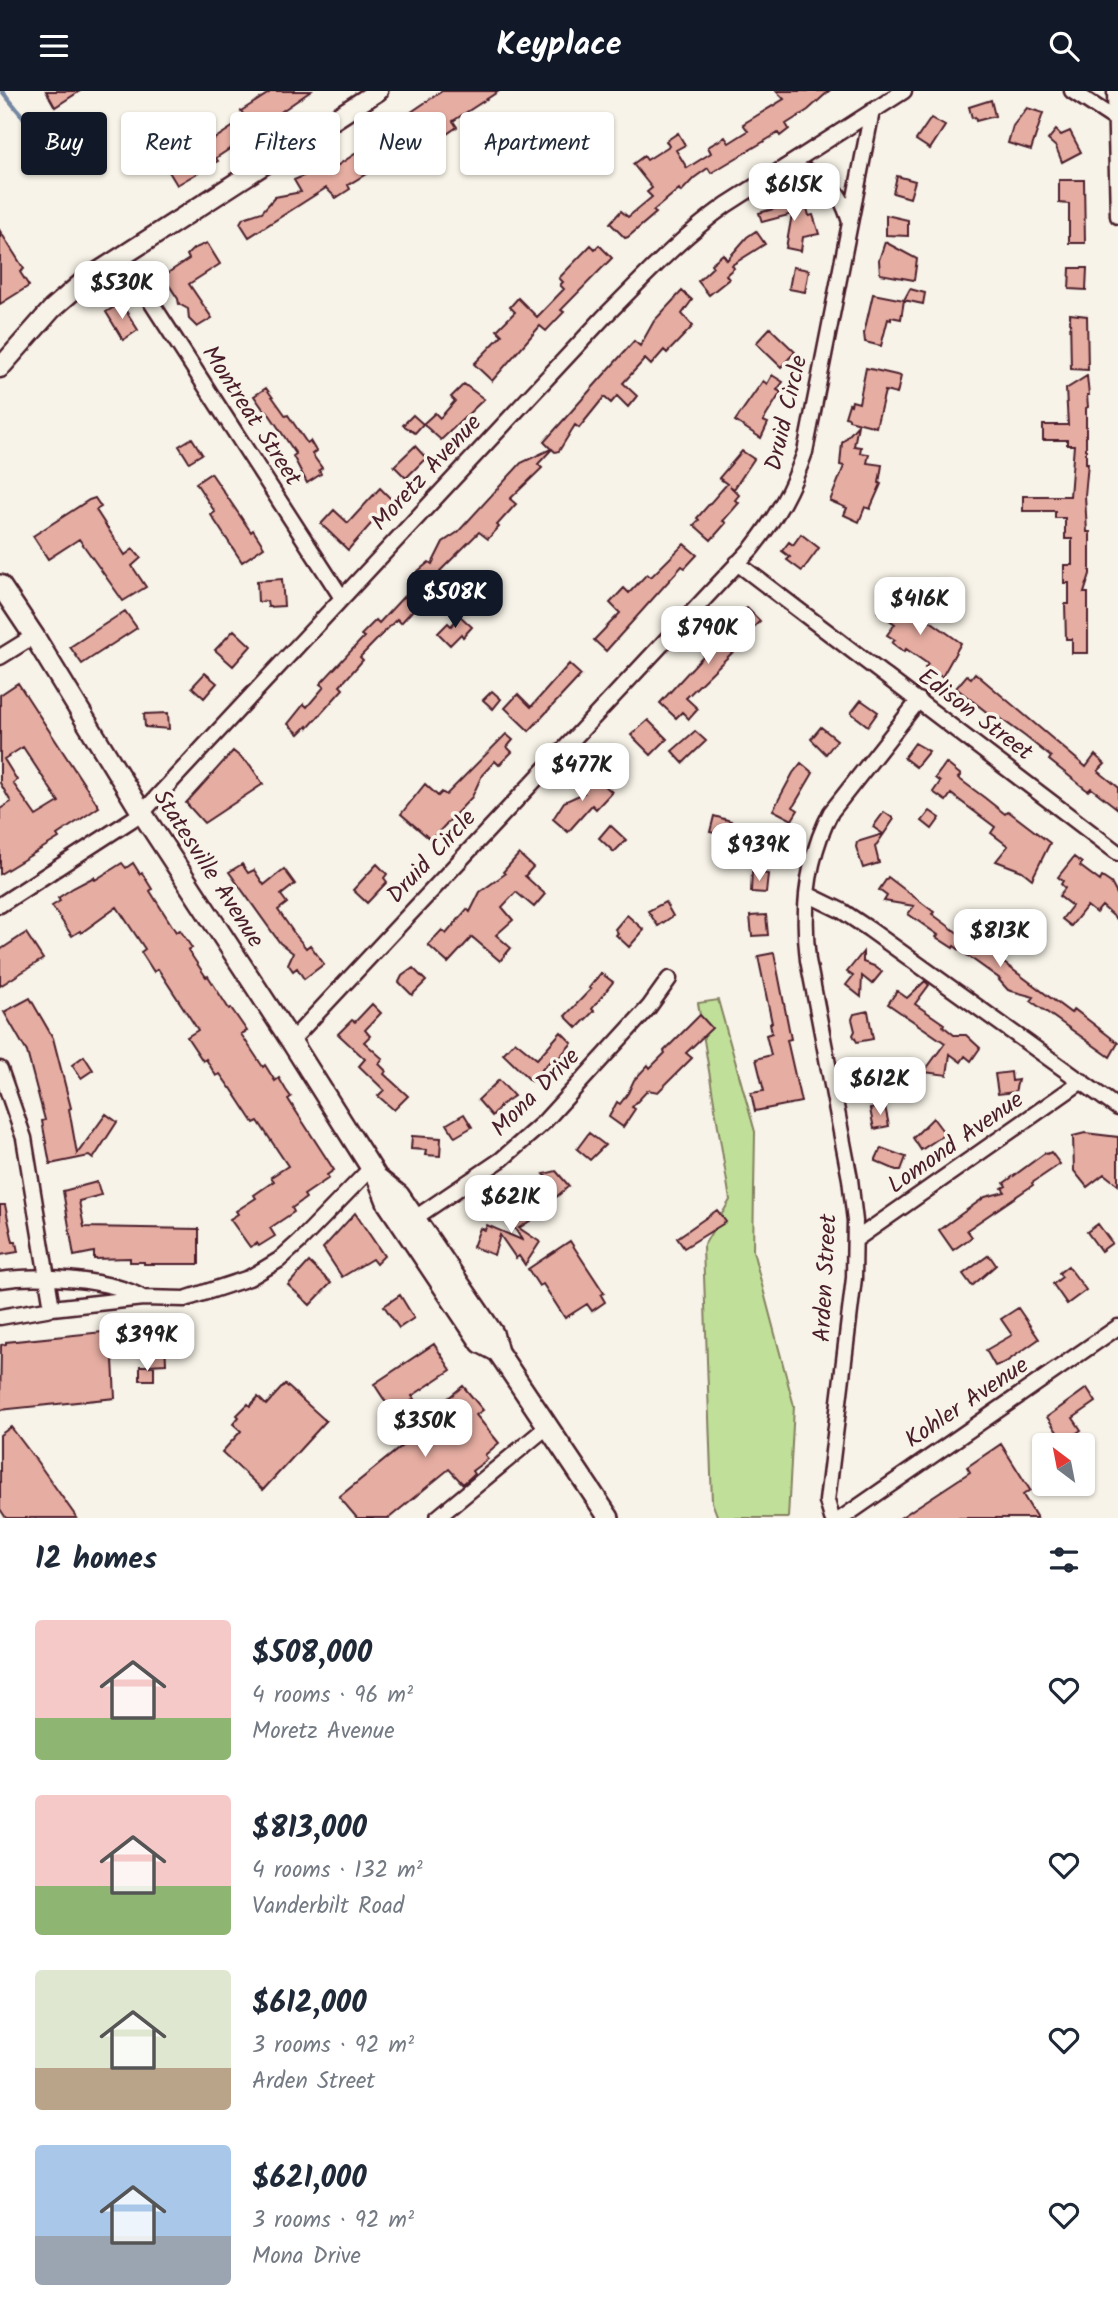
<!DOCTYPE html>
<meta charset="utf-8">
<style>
body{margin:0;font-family:Kalam,sans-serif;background:#f6f6f7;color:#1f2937;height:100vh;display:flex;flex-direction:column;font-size:26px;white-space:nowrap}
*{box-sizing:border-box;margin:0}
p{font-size:23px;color:#747a83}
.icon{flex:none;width:38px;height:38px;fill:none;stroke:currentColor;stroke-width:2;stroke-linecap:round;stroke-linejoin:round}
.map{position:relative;height:1427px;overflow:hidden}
.details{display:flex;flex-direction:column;background:#fff;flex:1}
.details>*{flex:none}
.top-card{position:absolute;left:21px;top:21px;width:700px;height:63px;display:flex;gap:14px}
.needle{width:46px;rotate:328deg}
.buttons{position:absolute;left:1032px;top:1342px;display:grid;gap:14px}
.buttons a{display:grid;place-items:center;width:63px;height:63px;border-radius:7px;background:#fff;box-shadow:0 2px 5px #0004;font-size:35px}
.price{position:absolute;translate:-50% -60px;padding:0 16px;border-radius:14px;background:#fff;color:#222;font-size:23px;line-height:46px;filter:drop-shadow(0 2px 4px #0008)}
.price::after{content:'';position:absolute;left:50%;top:42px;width:21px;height:16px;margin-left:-10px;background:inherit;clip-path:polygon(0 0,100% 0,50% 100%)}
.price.active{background:#111827;color:#fff}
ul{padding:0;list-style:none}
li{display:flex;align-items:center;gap:21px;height:175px;padding:0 35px}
li span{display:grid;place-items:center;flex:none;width:196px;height:140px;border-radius:7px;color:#555}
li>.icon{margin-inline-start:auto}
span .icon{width:84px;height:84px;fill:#fffc;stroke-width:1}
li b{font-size:30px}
h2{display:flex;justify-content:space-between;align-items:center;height:84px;padding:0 35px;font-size:30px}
.tag{padding:0 24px;border-radius:7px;background:#fff;box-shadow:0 2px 5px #0004;font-size:24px;line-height:63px}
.tag.active{background:#111827;color:#fff}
header{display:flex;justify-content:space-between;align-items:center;height:91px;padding:0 35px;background:#111827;color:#fff;font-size:32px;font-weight:800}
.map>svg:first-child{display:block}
</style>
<header><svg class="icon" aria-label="menu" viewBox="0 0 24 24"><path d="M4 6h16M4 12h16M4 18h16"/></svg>Keyplace<svg class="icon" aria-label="search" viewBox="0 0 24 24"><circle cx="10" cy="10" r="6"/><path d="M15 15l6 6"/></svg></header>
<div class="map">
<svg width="1118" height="1427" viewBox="0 0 1118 1427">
<rect width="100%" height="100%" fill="#f7f3e8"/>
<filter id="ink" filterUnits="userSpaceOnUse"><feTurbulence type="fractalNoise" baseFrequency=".0143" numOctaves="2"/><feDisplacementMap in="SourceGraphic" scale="14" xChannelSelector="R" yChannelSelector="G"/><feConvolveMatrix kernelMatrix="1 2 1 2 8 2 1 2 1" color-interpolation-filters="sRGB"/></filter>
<g filter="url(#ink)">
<path fill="#c0e099" stroke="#858062" stroke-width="2" d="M718 909 755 1041 753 1160 794 1315 788 1427H718L712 1411 703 1156 730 1109 698 912Z"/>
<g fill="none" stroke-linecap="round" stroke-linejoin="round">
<path stroke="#7588a2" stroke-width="4.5" d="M2 0 53 63 72 61 88 54"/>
</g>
<path fill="#e6ada2" stroke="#4a1f2b" stroke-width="2" fill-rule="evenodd" d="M46 0H80L55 16Z
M272 0H311L272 27 273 29 216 67 218 70 177 94 165 74 188 59 186 56 204 44 208 52 246 27 241 20Z
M442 0H499L453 30 457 36 441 47 435 37 405 57 413 69 403 75 396 65 348 94 350 98 336 107 326 97 249 146 240 132 243 127 262 121 275 106 301 101 294 89 317 79 325 71 331 70 335 76 373 51 371 48 382 41 385 46 404 33 401 28Z
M776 0H829L808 19 786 33 789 38 780 45 778 42 711 82 708 77 694 87 681 101 679 98 653 120 656 122 628 146 625 147 610 132 621 120 628 126 652 106 647 101 652 97 633 73 644 65 647 69 669 55 666 50 678 42 685 54 676 59 687 77 711 62 708 56 725 46 729 52 748 40 743 33 784 8Z
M991 9 995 25 976 30 975 26 972 27 969 16Z
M1027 17 1043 22 1031 59 1008 52 1013 35Z
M931 27 945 35 930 58 916 49Z
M1056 39 1061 44 1070 40 1081 61 1062 71 1056 56 1048 49Z
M897 85 915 90 910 107 893 102Z
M1059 89H1084L1085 152H1069V113L1059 112Z
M796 99 802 118 807 117 809 125 813 124 819 143 803 146 801 160 786 157 792 123 762 131 759 122 794 112Z
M886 124 908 129V145L886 144Z
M0 140 24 178 20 181 29 195 0 213Z
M756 140 765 153 732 174 734 177 726 184 729 188 709 204 698 190 713 176 711 173 723 163 727 169 747 146Z
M885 151 917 168 914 189 880 183 879 169Z
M207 152 220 173 189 193 212 227 197 236 189 228 188 218 179 213 178 208 163 185 189 168 187 164 193 158Z
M591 154 595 158 599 154 612 167 561 219 564 221 546 240 540 235 492 290 474 273 502 244 497 239 515 221 510 216 518 207 537 226 564 198 560 194 563 191 559 187Z
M793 176 809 179 805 201 789 198Z
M1070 177H1087L1086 199 1069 198Z
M910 198 925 202 923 213 904 209Z
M682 200 692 209 682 223 693 235 667 262 664 259 651 274 645 268 623 292 637 305 628 316 617 305 611 312 604 306 579 337 575 334 559 360 555 361 552 358 538 373 542 377 510 408 516 413 497 434 499 436 488 448 479 441 440 480 448 487 435 502 428 495 413 513 416 516 413 519 401 532 397 528 360 566 363 569 340 595 343 598 308 637 307 635 299 643 288 633 304 613 307 616 324 596 320 593 364 546 361 544 376 529 379 532 404 505 409 509 418 480 429 471 432 473 443 451 458 441 521 372 551 358 544 351 634 250 640 255 654 230Z
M873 203 904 209 901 228 891 226V229L888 228 881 255 865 251 864 242Z
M121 212 138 239 123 249 106 221Z
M1070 223 1087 225 1088 279 1071 278Z
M770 237 795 261 781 276 756 252Z
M866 277 901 285 897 303 885 300 876 336 849 329V327L845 326 849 313 851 314 852 310 859 312Z
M772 284 783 291 777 299 781 301 763 330 768 332 761 347 735 330 763 290 767 293Z
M1087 285 1089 304H1087L1088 316 1086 317V372H1088L1085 405 1087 441H1090V483L1084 502H1088V562H1072V548H1066L1065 513H1069V492H1064V474H1072V448H1065V427H1055V420H1023V405H1070L1074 354H1067V349H1043V334H1068L1066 298Z
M464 293 484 308 441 349 423 333 435 322 440 327 455 310 451 306Z
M266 297 286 325 288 324 307 352 310 350 316 360 312 363 322 377 319 379 321 383 307 392 293 365 296 363 267 320 265 321 254 305Z
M413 324 423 333 415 342 403 334Z
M858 334 854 355 861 356 860 362 869 363 867 372 882 374 879 392 881 393 870 418 865 416 859 431 844 424 847 417 830 410 844 375 840 374 842 352Z
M192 347 202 363 189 371 179 355Z
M415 355 426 367 406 387 394 375Z
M742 360 754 368 734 398 730 395 739 404 735 409 739 412 723 430 726 432 711 449 694 434 699 429 697 427 727 393 719 387Z
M211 382 251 441 253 439 264 456 242 471 211 424 215 421 196 392Z
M380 397 392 409 348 459 321 433 334 419 348 432Z
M95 407 101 416 96 419 125 464 133 458 141 467 132 475 146 496 123 510 79 448 48 468 33 445 89 409Z
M801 443 819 457 802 480 787 469 790 466 782 460 789 451 793 454Z
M684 453 697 464 685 477 682 475 606 560 594 549 620 522 610 512 624 497 629 502 647 483 651 486Z
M282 488 284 515 268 516 267 510 258 511 257 490Z
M936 488 964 511 956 520 939 507 936 510 925 501Z
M889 507 905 519 908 514 961 552 942 586 925 577 928 573 906 558 904 561 892 552 895 549 887 544 895 533 878 521Z
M747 517 760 530 734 556 736 558 686 607 698 618 689 628 682 621 676 627 660 612 724 542 729 546 737 524Z
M125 520 137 537 82 573 70 556Z
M460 525 472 536 463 546 461 543 450 554 438 542 448 532 451 535Z
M234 539 251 555 233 575 215 559Z
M569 573 581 584 529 640 505 617 518 603 531 616Z
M205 582 217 592 204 607 192 596Z
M975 582 1086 676 1095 664 1105 673 1098 680 1118 696V718L1091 697 1088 700 1049 669 1051 666 1026 646 1000 627 998 630 956 597 967 584 971 587Z
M18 592 99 716 57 744 59 747 0 783V718L11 711 0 692V604ZM23 656 59 711 36 725 13 692 17 689 4 668Z
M492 600 501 608 493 618 483 609Z
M861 609 878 621 868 635 851 622Z
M168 622 169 638 145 636 144 623Z
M648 629 667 648 651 664 631 644Z
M821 636 837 649 826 663 811 648Z
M695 640 706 650 683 672 672 660Z
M506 643 513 649 507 656 512 661 499 674 495 670 482 684 472 706 431 749 401 723 425 693 438 705 442 701 446 704Z
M915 652 929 660 916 676 904 667Z
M233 660 250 674 263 693 204 732 186 712Z
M801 672 813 682 793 716 798 719 792 729 773 719 793 682Z
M946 672 961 684 958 687 985 707 1005 723 1008 720 1050 752 1032 788 1022 780 996 770 1008 755 991 742 995 736 951 703 946 710 933 701 940 691 935 687Z
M593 684 612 701 596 718 592 714 568 741 553 728 564 711 584 702 579 698Z
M930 720 940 727 932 738 922 730Z
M884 721 894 728 875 756 879 772 863 777 856 756 857 751 883 743 873 736Z
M714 725 731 730 727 745 710 741Z
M610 734 626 749 614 761 599 747Z
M762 741 779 746 772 765 756 760Z
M519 763 533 776 525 785 545 803 534 816 516 801 502 816 513 829 496 844 511 857 500 870 472 846 448 872 428 854 442 839 446 843 467 818 470 821 480 801 505 783 503 781Z
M1074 766 1082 772 1080 775 1100 790 1102 786 1111 792 1118 805V829L1102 815 1096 822 1087 815 1071 835 1062 828 1072 815 1059 805 1065 797 1061 793 1063 790 1058 786Z
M122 772 126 777 133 772 140 783 142 782 152 798 150 800 176 841 180 839 192 857 188 859 206 886 208 885 229 918 231 917 247 940 241 943 263 976 265 974 275 990 279 987 286 999 291 1006 288 1008 334 1079 327 1084 329 1087 304 1104 306 1107 292 1117 294 1121 270 1137 275 1145 259 1155 257 1152 250 1156 230 1128 238 1123 236 1120 256 1107 254 1104 274 1090 271 1086 288 1075 258 1030 254 1032 231 997H230L220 983 216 985 206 968 203 970 187 946 198 939 158 878 154 881 141 861 145 858 117 816 81 842 80 840 72 845 52 815 60 810 58 807 73 797 94 786 95 789Z
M242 773 248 782 254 779 264 794 284 778 295 793 281 804 287 812 278 819 294 842 306 857 310 854 324 873 304 888 297 877 293 880 288 873 293 862 280 852 229 781Z
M377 773 387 783 384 787 387 791 367 812 353 799Z
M752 781 768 783 766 802 751 801Z
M888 786 934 821 932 823 962 845 960 847 978 859 981 855 1071 922 1074 918 1118 952 1110 966 1031 910 1034 906 1008 899 999 889 1000 888 954 855 953 857 936 846 938 844 908 823 914 815 884 810 887 805 879 799Z
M665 811 673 825 658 835 648 820Z
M627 824 644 839 629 856 616 844 618 842 615 838Z
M766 824 768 844 752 845 750 825Z
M26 842 43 868 0 895V859Z
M863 861V871L874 875 882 881 872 893 862 885 861 906 846 894 853 885 847 881Z
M774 862 791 948 787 949 801 1011 755 1020 751 1002 764 1000 756 968 771 964 766 944 772 942 770 932H772L758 865Z
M413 877 426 890 412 904 399 891 402 885Z
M601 882 613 891 592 918 594 920 577 937 565 925 591 898 589 897Z
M925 890 929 894 915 913 944 933 943 935 954 944H966L980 957 971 970 965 965 961 971 950 963 947 984 924 981 945 952 888 913 897 900 907 907Z
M30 907 53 947 71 1017 69 1018 77 1063 106 1023 117 1031 93 1068 89 1065 50 1073 42 1030 45 1029 27 961 4 921Z
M372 913 381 922 365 939 370 945 364 951 383 968 379 973 386 980 384 983 408 1005 394 1019 378 1005 384 999 359 975 365 968 338 943 352 929 355 931Z
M868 920 873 948 857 951 853 944 855 940 852 928 854 923Z
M700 924 712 937 686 962 692 967 658 1001 648 999 632 1016 635 1018 623 1036 609 1026 617 1011 620 1013 628 1002 634 989 648 974 650 977 665 962 664 960Z
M561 941 572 952 557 969 554 966 531 990 503 963 515 950 537 968Z
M84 965 93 979 81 987 72 974Z
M879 970 884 990 867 993 863 973Z
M1011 981 1012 990 1018 989 1015 1001 998 1003 995 983Z
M499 989 514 1005 501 1014 492 1025 478 1009Z
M885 1015 889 1035 874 1038 870 1018Z
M464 1023 472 1036 455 1046 447 1033Z
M933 1027 945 1043 921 1059 913 1047Z
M589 1042 605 1054 590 1069 577 1058Z
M1085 1042 1118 1046V1094L1104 1083 1087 1096 1074 1080 1073 1045Z
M412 1045 441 1047 440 1065 425 1064 426 1059 411 1058Z
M881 1057 906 1066 901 1079H896L875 1070Z
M1051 1061 1060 1073 1032 1092 1033 1094 967 1139 972 1146 953 1159 939 1139 985 1106 1005 1101 1002 1097 1006 1095 1004 1092 1045 1062 1047 1063Z
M556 1080 569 1095 554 1108 541 1093 548 1088 544 1083Z
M97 1091 101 1104 79 1110 84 1136 199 1138V1173H144V1171H130V1167L94 1168V1161L74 1165 63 1100Z
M525 1108 536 1126 519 1137 540 1151 525 1174 519 1165 516 1167 500 1144 494 1164 473 1156 480 1137 485 1139 487 1134 522 1149 506 1123Z
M0 1114H5L13 1151H16L18 1161 0 1164Z
M717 1119 726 1131 684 1157 677 1147Z
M355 1122 384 1165 376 1173 372 1168 342 1186 323 1157Z
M1098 1133 1112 1152 1101 1160 1087 1141Z
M570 1150 604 1202 601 1204 605 1211 592 1220 587 1213 565 1227 543 1193 539 1195 528 1178Z
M989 1164 996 1174 972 1195 963 1183Z
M309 1171 331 1192 310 1214 288 1194Z
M1068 1175 1086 1199 1067 1213 1053 1193 1062 1186 1059 1182Z
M400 1204 414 1227 399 1237 384 1215Z
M1018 1217 1039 1248 1006 1271 995 1275 986 1259 1012 1244 1001 1228Z
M169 1236 170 1248H165L166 1273 148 1274V1237Z
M132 1238 133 1247 112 1249 115 1307 0 1319 1 1254 6 1253V1251Z
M434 1253 451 1279 412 1305 414 1308 396 1320 394 1317 391 1319 374 1293Z
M140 1275H154V1289H140Z
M285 1293 326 1330 263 1399 222 1361 241 1340 233 1333 239 1326 237 1324 248 1313 250 1315 258 1306 266 1314Z
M463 1295 483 1319 476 1324 499 1352 485 1364 488 1368 472 1380 474 1383 463 1393 449 1378 389 1427H357L339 1406 418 1342 413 1336Z
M1087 1297 1096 1311 1073 1327 1081 1339 1064 1351 1047 1326Z
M11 1336 36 1369 77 1427H6L0 1418V1344Z
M1001 1353 1030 1399 1023 1404 1037 1427H900L970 1381 967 1376Z"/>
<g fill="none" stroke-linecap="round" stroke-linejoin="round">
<g stroke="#4a1f2b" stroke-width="19">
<path id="minor" d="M1072 0 1118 30
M1115 0 1118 125
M785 76C823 80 839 95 850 131
M122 166 342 507
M737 472 1118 762
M0 566 34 545
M807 803 842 820 869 838 1118 1017
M0 814 142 722 603 227C643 187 680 147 726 114L904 0
M291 950 752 457C777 425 792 399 805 361L872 20
M0 978 24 1047 52 1217
M415 1127 502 1068 544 1031 649 916 669 888
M855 1149 1082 990
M0 1189C37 1183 112 1188 143 1207
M0 1226 52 1217 143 1207 185 1208 249 1187 279 1169 300 1150 371 1077
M437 1427 548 1335
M832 1427 827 1410 854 1187 855 1130 850 1088 808 869C802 818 807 767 831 721L919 609
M842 1427 1118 1236"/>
</g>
<g stroke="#4a1f2b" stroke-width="23">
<path id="tertiary" d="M0 277 52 218 84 190 378 0"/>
</g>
<g stroke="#4a1f2b" stroke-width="24">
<path id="secondary" d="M0 494 34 545 142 722 291 950 378 1088 388 1113 481 1252 498 1261
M379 1088 399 1104 493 1242 498 1261 609 1427"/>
</g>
<use href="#minor" stroke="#f7f3e8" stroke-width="14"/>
<use href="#tertiary" stroke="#f7f3e8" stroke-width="18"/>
<use href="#secondary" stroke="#f7f3e8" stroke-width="19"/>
</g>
</g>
<g text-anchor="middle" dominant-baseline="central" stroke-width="7" stroke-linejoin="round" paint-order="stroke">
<g font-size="24" fill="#4a1f2b" stroke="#f7f3e8">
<text transform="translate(787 322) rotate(-77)">Druid Circle</text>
<text transform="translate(251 325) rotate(57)">Montreat Street</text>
<text transform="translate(427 382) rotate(-47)">Moretz Avenue</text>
<text transform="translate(975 624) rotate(37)">Edison Street</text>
<text transform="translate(432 766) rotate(-47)">Druid Circle</text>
<text transform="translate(208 778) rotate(57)">Statesville Avenue</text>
<text transform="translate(536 1002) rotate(-45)">Mona Drive</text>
<text transform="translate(956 1052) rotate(-35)">Lomond Avenue</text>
<text transform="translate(826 1187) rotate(-87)">Arden Street</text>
<text transform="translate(967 1312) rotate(-34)">Kohler Avenue</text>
</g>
</g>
</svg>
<div class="buttons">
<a><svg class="needle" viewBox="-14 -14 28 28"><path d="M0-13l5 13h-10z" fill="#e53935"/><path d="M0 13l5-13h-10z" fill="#747a83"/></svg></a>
</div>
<b class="price" style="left:794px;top:132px">$615K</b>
<b class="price" style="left:122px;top:230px">$530K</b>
<b class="price active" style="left:455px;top:539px">$508K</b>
<b class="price" style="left:920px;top:546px">$416K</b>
<b class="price" style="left:708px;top:575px">$790K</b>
<b class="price" style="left:582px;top:712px">$477K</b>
<b class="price" style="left:759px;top:792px">$939K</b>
<b class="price" style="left:1000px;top:878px">$813K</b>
<b class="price" style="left:880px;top:1026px">$612K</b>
<b class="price" style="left:511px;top:1144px">$621K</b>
<b class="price" style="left:147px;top:1282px">$399K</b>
<b class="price" style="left:425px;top:1368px">$350K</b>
<div class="top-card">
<a class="tag active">Buy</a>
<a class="tag">Rent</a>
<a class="tag">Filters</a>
<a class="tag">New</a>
<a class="tag">Apartment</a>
</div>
</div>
<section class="details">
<h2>12 homes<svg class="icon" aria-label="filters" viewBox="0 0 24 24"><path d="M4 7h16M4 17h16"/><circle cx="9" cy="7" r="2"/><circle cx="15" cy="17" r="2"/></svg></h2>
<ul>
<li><span style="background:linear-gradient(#f6c9c9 70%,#8fb573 0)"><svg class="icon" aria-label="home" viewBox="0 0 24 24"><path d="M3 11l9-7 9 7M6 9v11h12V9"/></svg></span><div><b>$508,000</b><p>4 rooms · 96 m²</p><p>Moretz Avenue</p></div><svg class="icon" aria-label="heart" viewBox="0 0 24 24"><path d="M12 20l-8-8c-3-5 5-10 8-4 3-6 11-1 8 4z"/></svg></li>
<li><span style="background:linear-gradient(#f6c9c9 65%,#8fb573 0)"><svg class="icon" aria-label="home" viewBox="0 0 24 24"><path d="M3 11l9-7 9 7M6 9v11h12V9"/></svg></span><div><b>$813,000</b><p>4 rooms · 132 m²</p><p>Vanderbilt Road</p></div><svg class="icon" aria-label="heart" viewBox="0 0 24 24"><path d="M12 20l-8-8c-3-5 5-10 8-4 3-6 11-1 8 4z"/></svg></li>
<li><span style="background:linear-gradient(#dfe7d0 70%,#b9a48a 0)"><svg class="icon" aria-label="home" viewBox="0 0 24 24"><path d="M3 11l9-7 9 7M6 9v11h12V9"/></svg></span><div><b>$612,000</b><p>3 rooms · 92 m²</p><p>Arden Street</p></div><svg class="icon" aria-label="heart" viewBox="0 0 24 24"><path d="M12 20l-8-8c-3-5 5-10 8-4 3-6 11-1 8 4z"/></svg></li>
<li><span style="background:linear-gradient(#a9c7e8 65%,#9aa5b1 0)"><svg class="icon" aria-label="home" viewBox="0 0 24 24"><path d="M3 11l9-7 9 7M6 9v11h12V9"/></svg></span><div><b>$621,000</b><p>3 rooms · 92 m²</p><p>Mona Drive</p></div><svg class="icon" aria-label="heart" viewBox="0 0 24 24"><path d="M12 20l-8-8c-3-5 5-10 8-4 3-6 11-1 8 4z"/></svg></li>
</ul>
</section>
